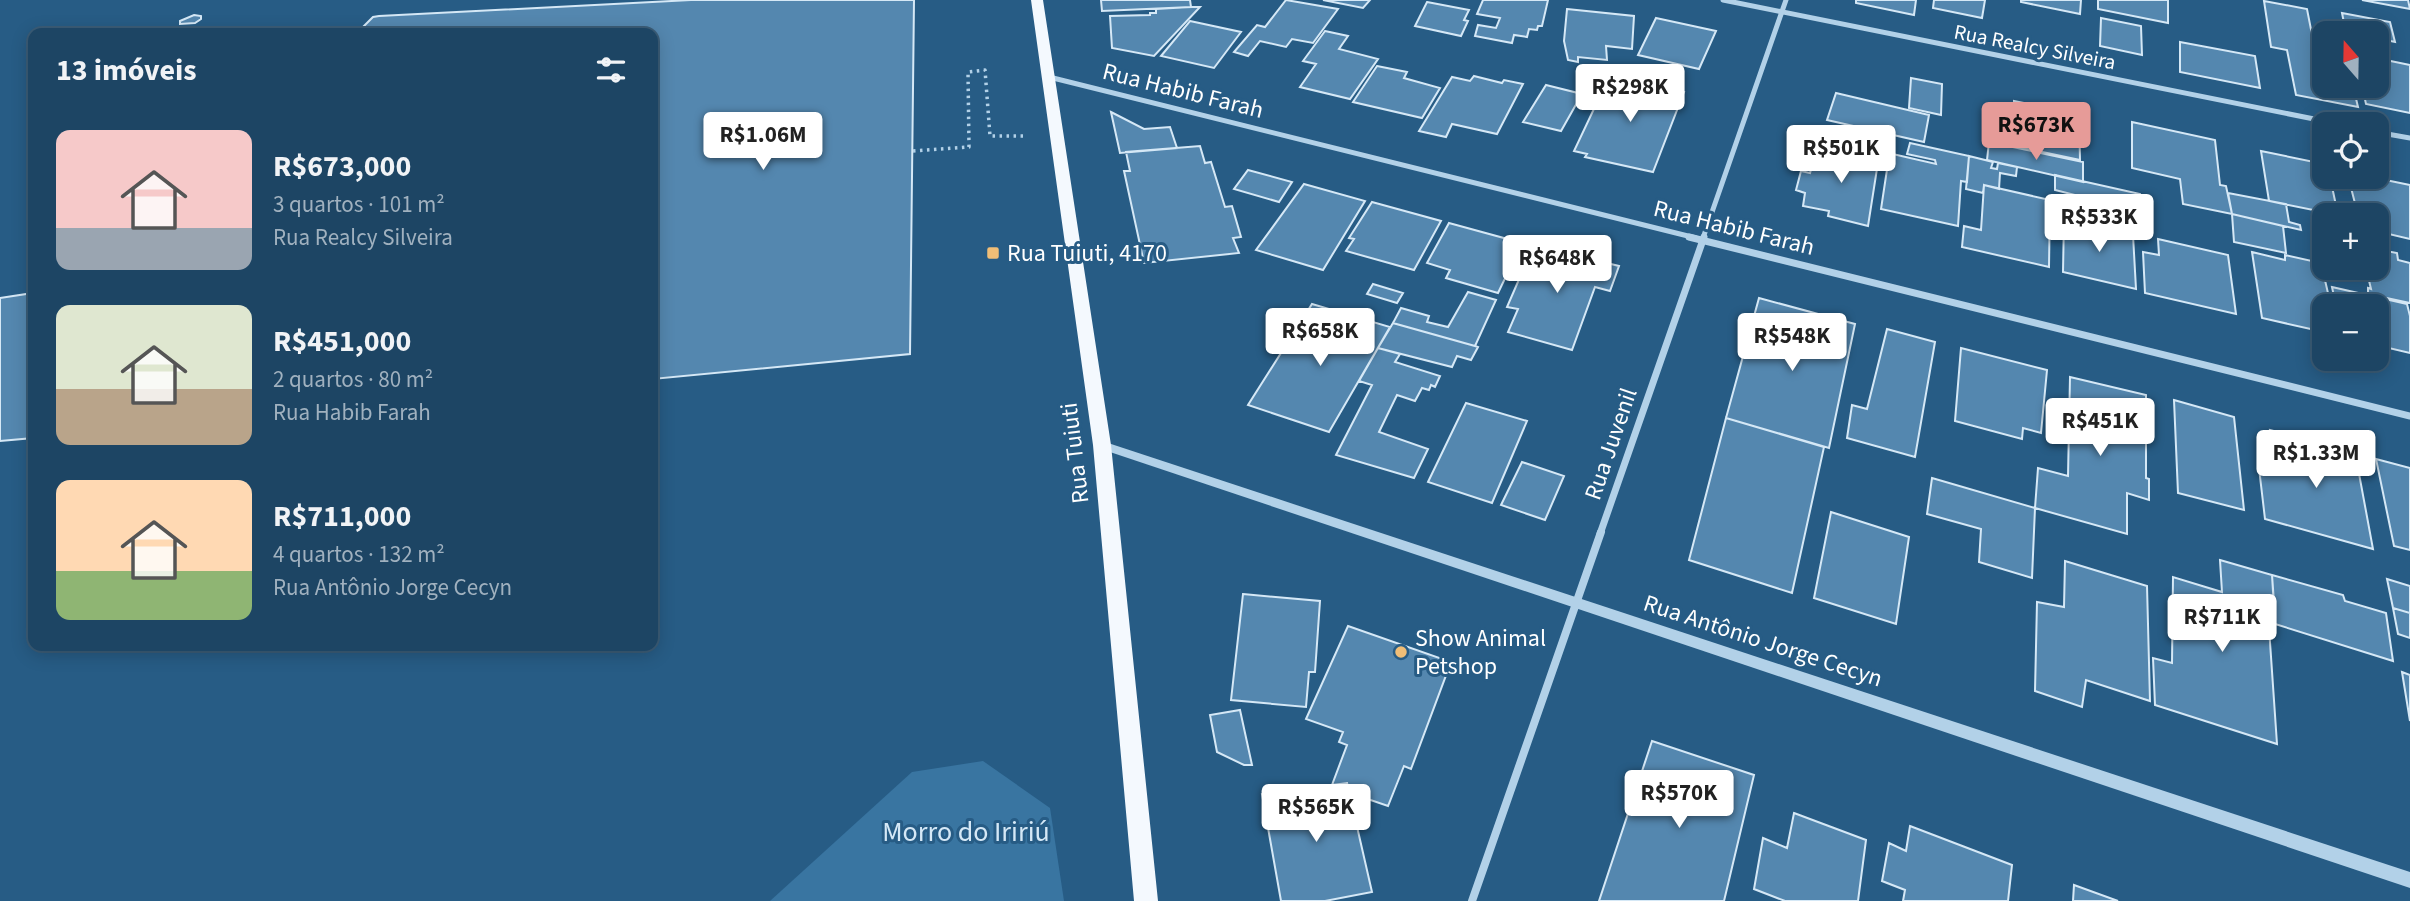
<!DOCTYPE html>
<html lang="pt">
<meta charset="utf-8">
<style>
body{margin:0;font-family:"Source Sans 3",sans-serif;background:#2a4f6d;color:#f1f3f6;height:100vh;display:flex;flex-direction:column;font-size:26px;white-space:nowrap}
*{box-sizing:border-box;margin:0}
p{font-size:23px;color:#a0b1bf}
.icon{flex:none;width:38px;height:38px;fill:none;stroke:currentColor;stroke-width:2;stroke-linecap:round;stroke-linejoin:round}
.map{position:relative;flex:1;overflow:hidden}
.drawer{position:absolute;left:28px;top:28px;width:630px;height:623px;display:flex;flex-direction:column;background:#1d4564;border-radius:14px;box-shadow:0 4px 18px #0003,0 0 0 2px #3b5d78}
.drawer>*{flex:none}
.needle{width:46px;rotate:340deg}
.tools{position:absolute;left:2312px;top:21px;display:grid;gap:14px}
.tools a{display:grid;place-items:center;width:77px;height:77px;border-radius:14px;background:#1d4564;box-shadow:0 4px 18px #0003,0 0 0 2px #3b5d78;font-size:35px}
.price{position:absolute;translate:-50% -60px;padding:0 16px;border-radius:7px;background:#fff;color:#222;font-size:23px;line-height:46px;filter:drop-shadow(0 2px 4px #0008)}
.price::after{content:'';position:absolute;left:50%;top:42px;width:21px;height:16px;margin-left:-10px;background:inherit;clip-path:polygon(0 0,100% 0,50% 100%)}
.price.selected{background:#e69b98;color:#111}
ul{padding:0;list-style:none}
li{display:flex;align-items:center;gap:21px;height:175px;padding:0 28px}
li span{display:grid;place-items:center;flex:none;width:196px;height:140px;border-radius:14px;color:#555}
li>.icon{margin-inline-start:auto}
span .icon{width:84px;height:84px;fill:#fffc;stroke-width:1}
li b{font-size:30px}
h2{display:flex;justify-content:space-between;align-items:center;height:84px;padding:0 28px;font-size:30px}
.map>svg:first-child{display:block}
</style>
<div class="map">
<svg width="2410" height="901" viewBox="0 0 2410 901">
<rect width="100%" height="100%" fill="#275c85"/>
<path fill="#3975a1" d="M983 761 1050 808 1064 901H770L912 772Z"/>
<path fill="#5487af" stroke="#d5e8f6" stroke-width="2" d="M691 0H914L910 354 653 379V33H304L362 28 373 17 379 16Z
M1101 0H1190L1191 7 1102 11Z
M1286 0 1338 9 1313 43 1292 39 1286 47 1260 41 1248 56 1234 52 1257 25 1265 27Z
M1323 0H1370L1363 8Z
M1483 0H1548L1542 26H1538L1537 30 1529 29 1527 37 1514 35 1512 43 1475 36 1478 25 1496 28 1500 18 1477 14Z
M1856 0H1916L1914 15 1856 3Z
M1934 0H1985L1982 18 1933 8Z
M2021 0H2081L2080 14 2021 2Z
M2098 0H2168V23L2098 9Z
M2362 0H2408L2410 9Z
M2264 1 2307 9 2316 55 2324 56V86H2353L2358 107 2296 95 2287 50 2271 47Z
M1427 2 1469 10 1464 20 1468 21 1461 36 1415 26Z
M1190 7H1200L1154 56 1112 48 1110 16 1150 15V13H1156V9Z
M1567 9 1634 16 1632 49 1606 46 1607 60 1578 57V62L1568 60 1564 41Z
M2342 13 2390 22 2395 42 2376 38V33H2346Z
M194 15 201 16V19L195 23 180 24V21Z
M1656 18 1716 31 1699 69 1638 55Z
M2101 18 2141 26 2142 55 2100 46Z
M1190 21 1241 32 1214 68 1161 56Z
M1325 31 1348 36 1339 49 1378 59 1350 99 1300 87 1316 64 1303 61Z
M2180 42 2255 56 2260 88 2180 72Z
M2376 58 2410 65V113L2366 104 2362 86H2376Z
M1377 66 1407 72 1404 78 1440 88 1422 118 1353 102Z
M1610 75 1684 92 1653 172 1585 157 1587 154 1574 151Z
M1474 76 1502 83 1504 80 1523 84 1497 134 1452 124 1446 137 1419 131 1452 77 1470 81Z
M1911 78 1942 84 1941 115 1909 108Z
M1546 85 1582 94 1561 131 1523 122Z
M1836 93 1929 115 1924 142 1827 120Z
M2014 101 2079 114 2080 160 2014 146Z
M1111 112 1144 129 1170 127 1177 148 1120 153Z
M2132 122 2215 140 2220 185 2226 186 2232 214 2183 204 2180 179 2132 168Z
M1989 142 2083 162V182L1987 160Z
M1910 143 1969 156 1967 182 1961 181 1958 226 1881 209 1888 163 1884 162V152L1936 164 1935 160 1907 154Z
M1200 146 1205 163 1211 162 1225 207 1232 206 1241 237 1233 238 1239 253 1144 263 1124 171H1130L1126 152Z
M1834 146 1879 156 1868 226 1828 216 1829 211 1803 206 1805 193 1796 190 1801 171 1810 173 1816 154 1830 158Z
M2261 151 2324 164V177H2330L2338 215 2269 201Z
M1969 156 1993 162 1991 168 1997 169 1998 163 2017 167 2016 176 2000 173 1999 189 1984 185 1983 193 1966 189Z
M1248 170 1292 182 1279 202 1234 189Z
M2055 175 2140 194V218L2083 204V197L2055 190Z
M2371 177 2410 185V239L2376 231V215H2358L2349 180 2372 186Z
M1304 184 1365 201 1323 270 1256 250Z
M1984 185 2050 200 2049 267 1962 247 1964 226 1981 230Z
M2228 193 2286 204 2289 222 2300 225 2301 230 2232 214Z
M1372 202 1441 221 1414 270 1346 251 1354 239 1349 238Z
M2232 214 2283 226 2286 253 2234 242Z
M2064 219 2133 235 2136 289 2063 272Z
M1449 223 1522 243 1498 293 1446 278 1450 270 1427 263Z
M2158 239 2228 255 2236 314 2145 293 2143 252 2159 255Z
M1534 245 1619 266 1610 291 1595 287 1572 350 1508 332 1518 309 1507 307Z
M2376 249 2397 253 2398 260 2410 263V303L2368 294V288L2371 289 2366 268H2376Z
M2252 252 2285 260V255L2321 263 2331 306H2324V332L2262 318Z
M1373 284 1403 293 1397 303 1367 294Z
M2332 287 2407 304 2410 316V353L2376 345V306H2336Z
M1468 292 1496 300 1475 346 1393 323 1401 308 1429 316 1427 322 1448 327Z
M33 293V438L0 441V298Z
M1759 298 1855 324 1829 448 1726 418Z
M1312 304 1390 327 1329 432 1248 405Z
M1393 323 1475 346 1478 347 1471 360 1457 356 1452 367 1378 348Z
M1887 329 1935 342 1915 457 1847 438 1852 405 1867 409Z
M1378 348 1400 354 1395 362 1440 376 1435 387 1431 385 1429 390 1422 388 1415 401 1397 395 1379 432 1428 449 1414 478 1336 455 1372 385 1359 381Z
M1961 348 2047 370 2041 433 2023 428 2022 439 1955 421Z
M2070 377 2146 395V478L2149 479V500L2127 493V534L2035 508 2038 468 2068 476Z
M2174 400 2234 417 2244 510 2178 493Z
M1466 403 1527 421 1492 503 1428 482Z
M1726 418 1824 447 1792 593 1689 560Z
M2270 430 2355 452 2373 549 2265 519 2259 468 2276 472Z
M2376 459 2410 468V550L2394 546Z
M1522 462 1564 476 1545 520 1501 505Z
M1932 478 2035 508 2032 578 1979 562 1981 529 1927 514Z
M1831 512 1909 537 1896 624 1814 598Z
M2220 560 2272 575 2275 616 2268 613 2277 744 2155 705 2153 658 2172 663 2173 577 2222 592Z
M2065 561 2147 586 2150 701 2086 680 2082 707 2035 691 2037 602 2064 607Z
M2272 575 2343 595 2345 601 2386 613 2393 661 2275 624Z
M2387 579 2410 586V613L2393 608Z
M1243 594 1320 601 1315 672H1309L1306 707 1231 700Z
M2393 608 2410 613V638L2398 634Z
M1348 626 1451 662 1411 769 1404 766 1388 806 1350 793 1347 783 1332 785 1347 745 1339 742 1343 732 1306 719Z
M2402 672 2410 675V721Z
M1240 710 1252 765H1244L1217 752 1210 715Z
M1652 741 1754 775 1724 901H1599Z
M1347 783 1372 892 1325 901H1281L1262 794Z
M1794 813 1866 840 1858 901H1785L1754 889 1763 838 1787 848Z
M1910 826 2012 865 2008 901H1903L1905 890 1882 881 1889 843 1906 851Z
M2074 885 2118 901H2073Z"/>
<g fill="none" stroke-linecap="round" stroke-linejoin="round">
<path stroke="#b2d1e8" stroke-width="3.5" stroke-dasharray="2.5 4.5" stroke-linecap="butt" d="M913 151 969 147 968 72 985 70 990 136H1023"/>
<path stroke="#b2d1e8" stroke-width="5" d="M1723 0 2339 124
M1049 77 1696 238
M2376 132 2410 138
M1703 238 1786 0"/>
<path stroke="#b2d1e8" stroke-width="7" d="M1689 237 2410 416
M1600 534 1704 237"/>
<path stroke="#b2d1e8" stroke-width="8" d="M1472 901 1601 532"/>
<path fill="#b2d1e8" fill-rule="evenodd" d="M1102 441 2410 872V888L1098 448 1096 445Z"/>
<path fill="#f4f9fe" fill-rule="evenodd" d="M1031 0H1043L1111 445 1158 901H1134L1093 445Z"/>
</g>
<g fill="#f0be77" stroke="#275c85" stroke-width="2.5">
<rect x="986" y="246" width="14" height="14" rx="3.5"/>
<circle cx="1401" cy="652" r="7"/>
</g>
<g text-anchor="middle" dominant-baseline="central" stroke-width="6" stroke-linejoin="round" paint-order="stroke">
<g font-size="21" fill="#fff" stroke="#275c85">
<text transform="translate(2035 47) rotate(11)">Rua Realcy Silveira</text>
</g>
<g font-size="24" fill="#fff" stroke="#275c85">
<text transform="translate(1183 91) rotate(14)">Rua Habib Farah</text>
<text transform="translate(1734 228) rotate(14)">Rua Habib Farah</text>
<text transform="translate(1611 444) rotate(-71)">Rua Juvenil</text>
<text transform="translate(1075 453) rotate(-97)">Rua Tuiuti</text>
<text transform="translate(1763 641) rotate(18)">Rua Antônio Jorge Cecyn</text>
</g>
<g font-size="24" fill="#fff" stroke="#275c85" text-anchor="start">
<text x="1007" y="253">Rua Tuiuti, 4170</text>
<text x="1415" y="638">Show Animal<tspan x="1415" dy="28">Petshop</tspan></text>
</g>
<g font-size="28" fill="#d5e8f6" stroke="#275c85">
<text x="966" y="832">Morro do Iririú</text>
</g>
</g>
</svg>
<div class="tools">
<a><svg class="needle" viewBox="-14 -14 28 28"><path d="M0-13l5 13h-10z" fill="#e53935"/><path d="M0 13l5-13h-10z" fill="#a0b1bf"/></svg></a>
<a><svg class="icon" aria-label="locate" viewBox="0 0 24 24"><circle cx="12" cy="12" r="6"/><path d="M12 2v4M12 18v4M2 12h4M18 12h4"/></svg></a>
<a>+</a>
<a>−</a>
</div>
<b class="price" style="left:1630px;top:124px">R$298K</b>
<b class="price selected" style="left:2036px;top:162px">R$673K</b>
<b class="price" style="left:763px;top:172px">R$1.06M</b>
<b class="price" style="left:1841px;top:185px">R$501K</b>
<b class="price" style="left:2099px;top:254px">R$533K</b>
<b class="price" style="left:1557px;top:295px">R$648K</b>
<b class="price" style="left:1320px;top:368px">R$658K</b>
<b class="price" style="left:1792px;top:373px">R$548K</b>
<b class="price" style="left:2100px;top:458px">R$451K</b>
<b class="price" style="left:2316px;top:490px">R$1.33M</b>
<b class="price" style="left:2222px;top:654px">R$711K</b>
<b class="price" style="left:1679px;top:830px">R$570K</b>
<b class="price" style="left:1316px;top:844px">R$565K</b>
<section class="drawer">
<h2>13 imóveis<svg class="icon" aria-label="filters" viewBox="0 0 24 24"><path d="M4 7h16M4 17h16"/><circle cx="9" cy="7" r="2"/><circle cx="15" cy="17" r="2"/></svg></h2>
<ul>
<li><span style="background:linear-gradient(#f6c9c9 70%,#9aa5b1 0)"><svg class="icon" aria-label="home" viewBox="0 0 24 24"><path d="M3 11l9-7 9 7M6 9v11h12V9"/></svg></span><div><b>R$673,000</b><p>3 quartos · 101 m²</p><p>Rua Realcy Silveira</p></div></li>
<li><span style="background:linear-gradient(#dfe7d0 60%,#b9a48a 0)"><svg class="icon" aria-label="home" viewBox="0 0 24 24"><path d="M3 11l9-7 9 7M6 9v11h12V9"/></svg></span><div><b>R$451,000</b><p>2 quartos · 80 m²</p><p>Rua Habib Farah</p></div></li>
<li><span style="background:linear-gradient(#ffd9b3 65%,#8fb573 0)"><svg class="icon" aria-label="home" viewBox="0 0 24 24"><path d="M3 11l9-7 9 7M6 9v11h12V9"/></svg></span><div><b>R$711,000</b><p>4 quartos · 132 m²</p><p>Rua Antônio Jorge Cecyn</p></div></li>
</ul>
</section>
</div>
